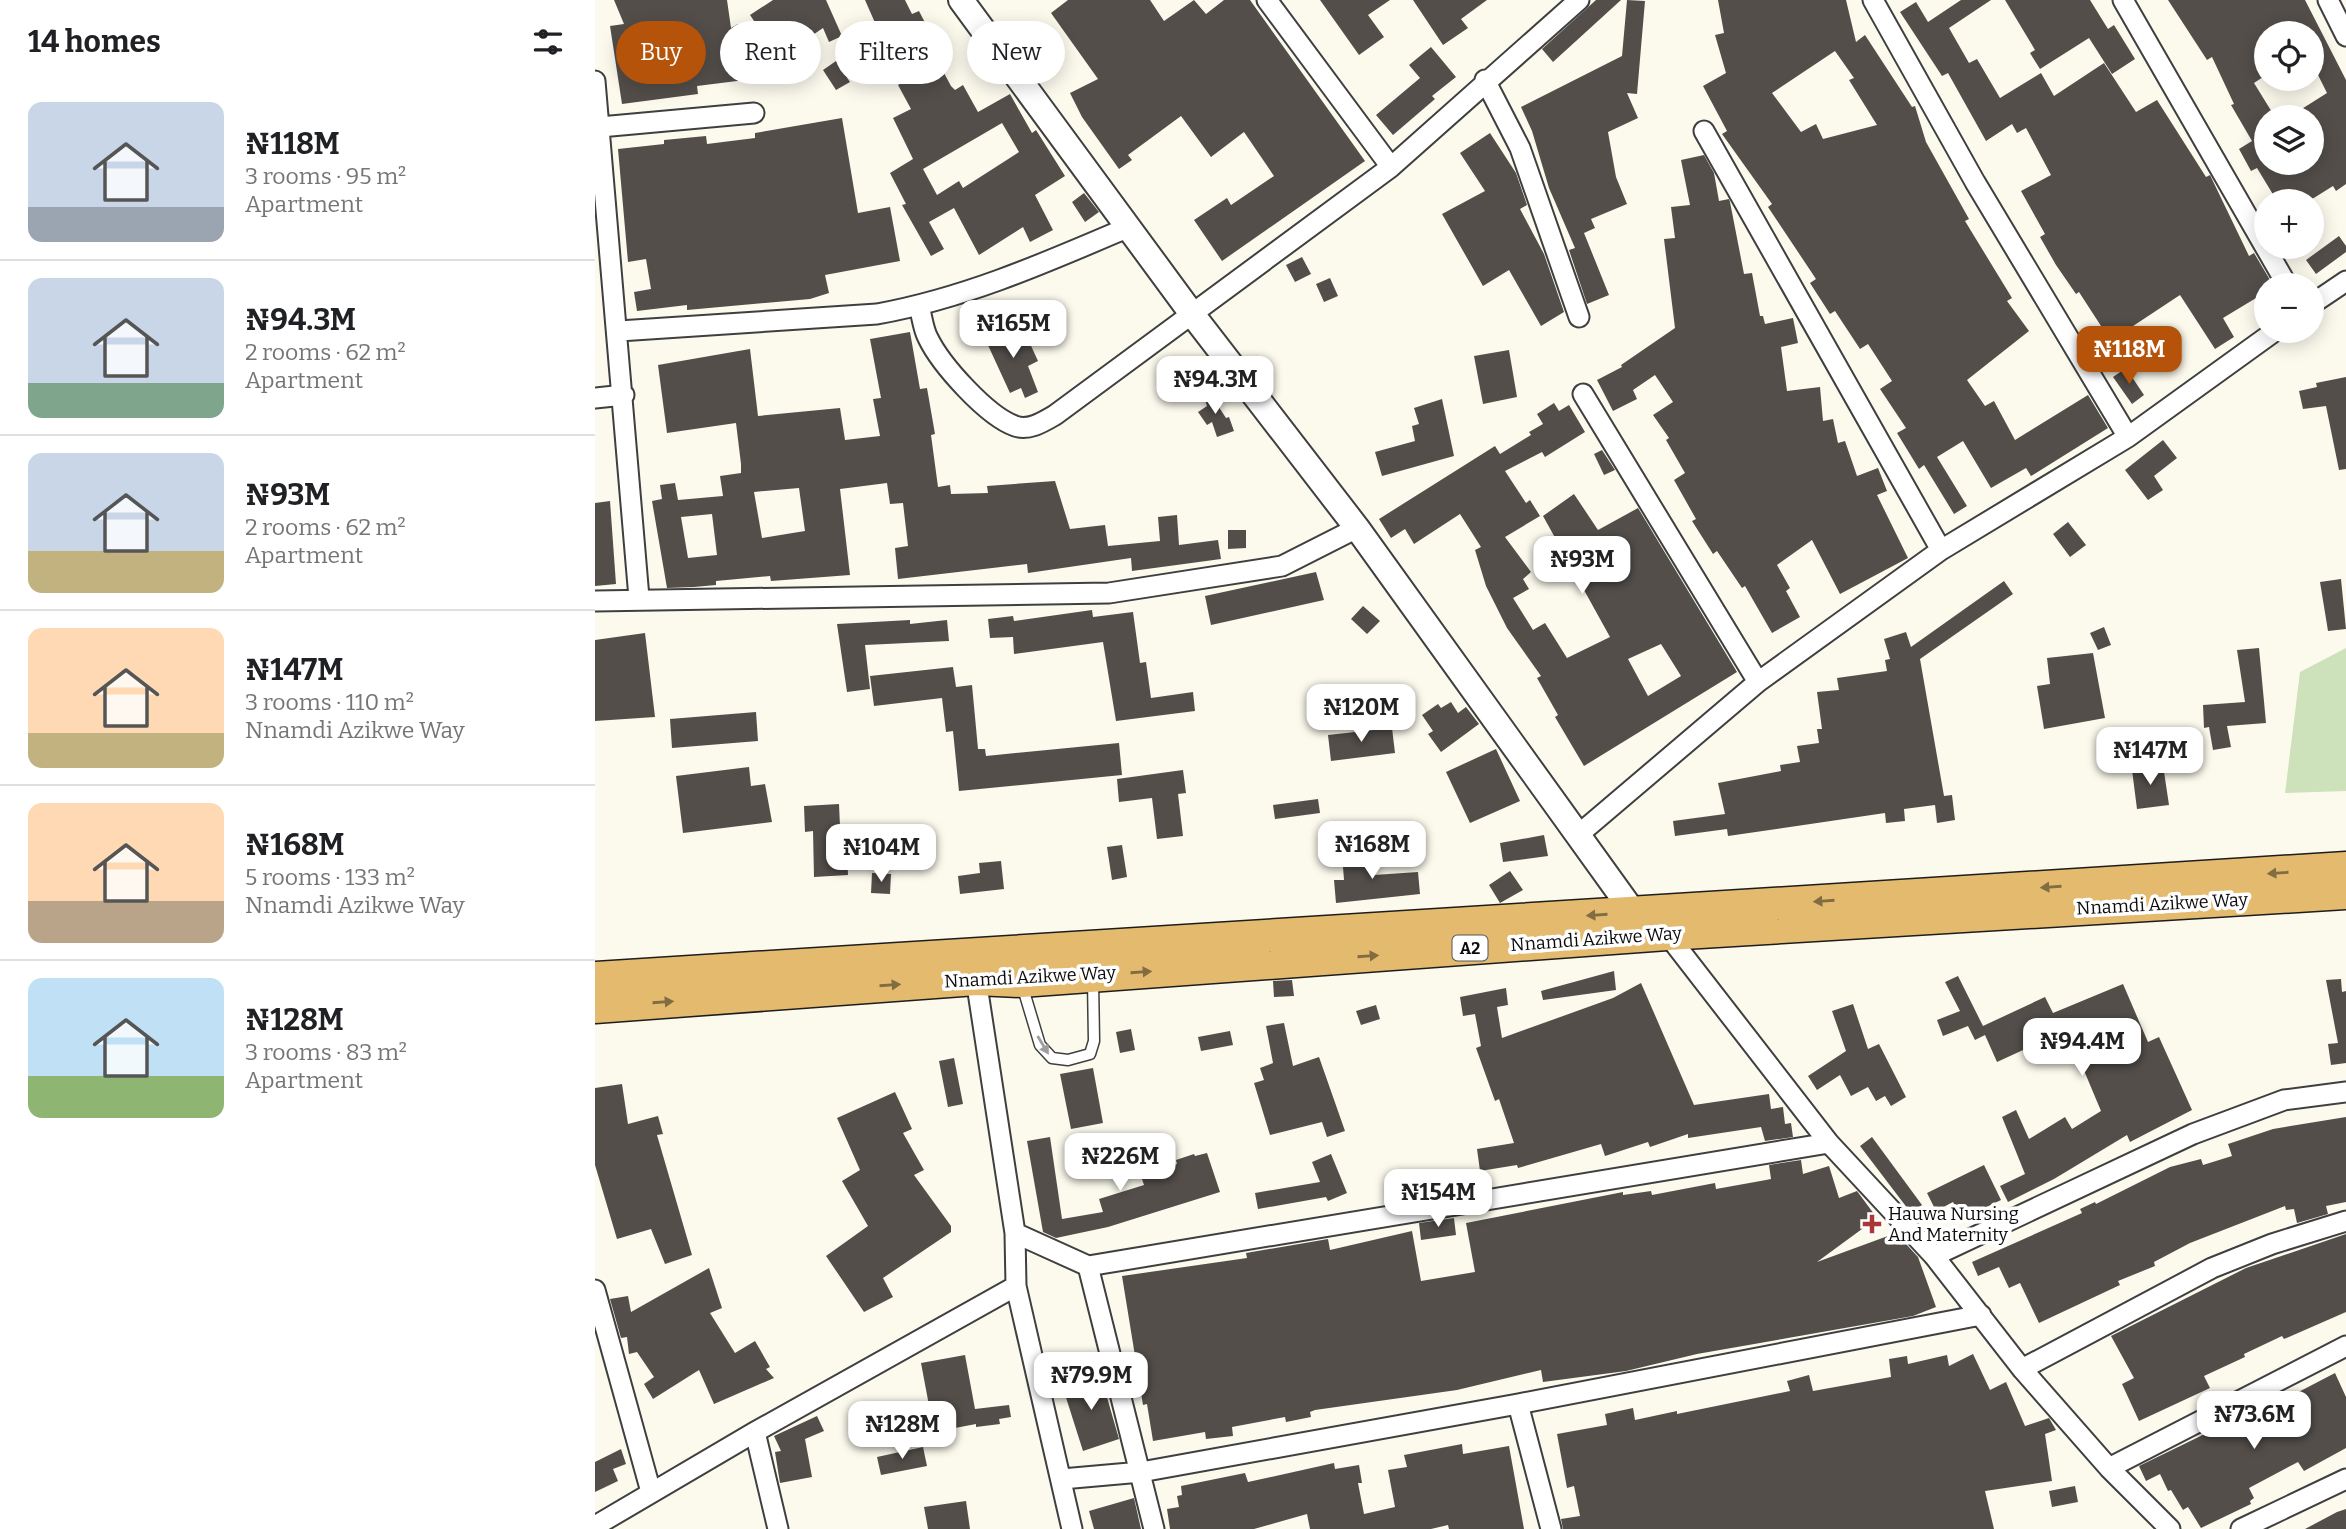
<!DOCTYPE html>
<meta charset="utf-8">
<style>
body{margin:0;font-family:Bitter,serif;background:#f6f6f6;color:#202124;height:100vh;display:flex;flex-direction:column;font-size:26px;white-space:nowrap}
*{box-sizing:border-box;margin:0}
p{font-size:23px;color:#757577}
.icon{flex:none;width:38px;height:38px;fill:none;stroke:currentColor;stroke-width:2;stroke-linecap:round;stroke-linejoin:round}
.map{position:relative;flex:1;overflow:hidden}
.details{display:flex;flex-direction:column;background:#fff;width:595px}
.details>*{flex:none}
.top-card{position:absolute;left:21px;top:21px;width:665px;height:63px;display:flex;gap:14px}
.tools{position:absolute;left:1659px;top:21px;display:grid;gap:14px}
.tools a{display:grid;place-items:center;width:70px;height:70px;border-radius:50%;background:#fff;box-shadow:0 4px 18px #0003;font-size:35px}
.price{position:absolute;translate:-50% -60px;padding:0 16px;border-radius:14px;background:#fff;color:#222;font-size:23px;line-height:46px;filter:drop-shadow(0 2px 4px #0008)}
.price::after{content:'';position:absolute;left:50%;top:42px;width:21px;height:16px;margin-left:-10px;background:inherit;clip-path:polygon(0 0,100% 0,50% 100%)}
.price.current{background:#b45309;color:#fff}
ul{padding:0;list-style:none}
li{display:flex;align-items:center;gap:21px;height:175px;padding:0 28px}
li+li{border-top:2px solid #e0e0e0}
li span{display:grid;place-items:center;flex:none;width:196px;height:140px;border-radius:14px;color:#555}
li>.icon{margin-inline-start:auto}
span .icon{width:84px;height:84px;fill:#fffc;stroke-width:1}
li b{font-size:30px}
h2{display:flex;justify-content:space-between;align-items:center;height:84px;padding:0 28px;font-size:30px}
.tag{padding:0 24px;border-radius:32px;background:#fff;box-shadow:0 4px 18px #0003;font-size:24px;line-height:63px}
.tag.current{background:#b45309;color:#fff}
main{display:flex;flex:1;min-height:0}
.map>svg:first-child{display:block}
</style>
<main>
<section class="details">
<h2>14 homes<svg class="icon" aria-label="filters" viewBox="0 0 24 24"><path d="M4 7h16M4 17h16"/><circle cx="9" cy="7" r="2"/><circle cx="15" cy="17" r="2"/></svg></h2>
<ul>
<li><span style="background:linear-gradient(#c9d6e8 75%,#9aa5b1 0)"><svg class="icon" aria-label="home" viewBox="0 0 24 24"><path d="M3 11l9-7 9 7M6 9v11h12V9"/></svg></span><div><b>₦118M</b><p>3 rooms · 95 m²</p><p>Apartment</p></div></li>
<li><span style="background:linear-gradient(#c9d6e8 75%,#7fa58c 0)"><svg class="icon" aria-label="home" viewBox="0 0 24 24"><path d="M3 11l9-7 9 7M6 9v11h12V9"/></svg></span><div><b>₦94.3M</b><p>2 rooms · 62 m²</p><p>Apartment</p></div></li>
<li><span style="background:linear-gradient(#c9d6e8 70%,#c2b280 0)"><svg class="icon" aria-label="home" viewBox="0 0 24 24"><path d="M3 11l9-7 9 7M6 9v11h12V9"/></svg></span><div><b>₦93M</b><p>2 rooms · 62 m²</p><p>Apartment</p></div></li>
<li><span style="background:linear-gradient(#ffd9b3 75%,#c2b280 0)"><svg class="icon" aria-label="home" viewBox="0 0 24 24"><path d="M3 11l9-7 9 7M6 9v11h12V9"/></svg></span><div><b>₦147M</b><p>3 rooms · 110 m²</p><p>Nnamdi Azikwe Way</p></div></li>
<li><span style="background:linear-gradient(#ffd9b3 70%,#b9a48a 0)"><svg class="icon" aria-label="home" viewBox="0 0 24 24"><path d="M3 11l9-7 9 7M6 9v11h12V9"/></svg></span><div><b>₦168M</b><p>5 rooms · 133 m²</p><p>Nnamdi Azikwe Way</p></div></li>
<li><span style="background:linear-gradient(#bfe0f5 70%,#8fb573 0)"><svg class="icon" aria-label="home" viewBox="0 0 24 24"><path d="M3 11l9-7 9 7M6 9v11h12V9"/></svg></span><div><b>₦128M</b><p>3 rooms · 83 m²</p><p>Apartment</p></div></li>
</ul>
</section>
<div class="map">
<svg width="1751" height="1529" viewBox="0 0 1751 1529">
<rect width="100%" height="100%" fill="#fcfaed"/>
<path fill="#cde2bb" d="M1751 648V791L1690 793 1705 672Z"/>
<path fill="#534e4a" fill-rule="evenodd" d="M19 0H132L136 28 143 24 150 80 102 86 103 94 27 104 15 26 29 24Z
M178 0H231L247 36 234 42 228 28 184 58 155 15Z
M270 0H310L317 14 324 11 341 44 335 47 356 86 360 90 368 85 383 112 415 94 437 133 441 130 470 176 440 195 458 230 435 242 428 227 384 255 359 208 334 222 349 249 336 256 307 205 311 204 295 173 318 159 298 118 316 109 303 85 315 78 288 21 281 25ZM407 123 424 152 368 188 364 181 342 195 328 169Z
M473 0H555L569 21 599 0 611 14 629 0H655L770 161 627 261 599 220 632 198 636 205 679 176 649 132 616 157 586 116 533 155 537 160 524 169 487 117 475 93 503 79 456 13Z
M725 0H795L773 15 789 37 764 55Z
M818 0H892L866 19 873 28 848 45Z
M1001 0H1026L958 62 947 49Z
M1032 0 1050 1 1042 94 1032 93 1043 118 1013 132 1021 177 1032 204 996 219 1000 228 989 233 1014 295 992 304 974 250 980 248 954 188 937 131 926 107 1027 56Z
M1123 0H1251L1261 42 1270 35 1317 107 1320 106 1331 142 1374 219 1370 221 1417 298 1412 301 1434 331 1372 380 1390 406 1399 401 1420 440 1493 395 1513 428 1436 476 1431 468 1396 488 1368 441 1342 457 1372 506 1359 514 1329 465 1324 469 1302 433 1311 428 1285 389 1297 381 1273 344 1265 349 1240 311 1235 314 1215 283 1221 279 1173 207 1177 204 1127 134 1132 131 1108 86 1131 73 1120 35 1129 33ZM1240 51 1259 78 1254 80 1282 125 1228 139 1221 124 1206 132 1177 93Z
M1366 0H1396L1354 28 1374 63 1382 59 1405 98 1446 73 1459 96 1509 63 1541 112 1562 100 1611 177 1615 175 1654 256 1659 253 1678 285H1671V292L1628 318 1639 337 1620 349 1585 295 1529 332 1542 349 1519 367 1507 351 1517 343 1484 292 1481 294 1461 265 1445 237 1450 234 1426 191 1456 175 1431 128 1422 133 1417 124 1391 141 1353 73 1347 76 1305 12 1321 2 1333 22Z
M1410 0H1495L1513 29 1519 25 1540 59 1517 74 1494 38 1445 69 1435 53 1440 50Z
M1573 0H1710L1751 80V184L1741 191 1738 186 1714 201H1682L1662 168 1656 171 1644 149 1657 141 1636 105 1639 104 1617 57 1612 60ZM1671 33H1717V63L1732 93 1694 117H1717V163H1671V117H1680L1659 83 1671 75Z
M836 47 861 77 837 96 840 99 798 135 781 115 825 78 814 65Z
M241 61 255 82 241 90 228 70Z
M247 118 263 213 295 207 305 261 230 275 234 293 215 299 92 310V305L42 311 39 292 56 289 51 259 33 262 23 149 69 144V140L111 136 112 144 160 138V133Z
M895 133 921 173 932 205 925 209 949 254 969 312 946 326 914 270 888 286 847 214 890 191 865 153Z
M1109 155 1119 173 1124 201 1134 199 1135 202 1149 274 1157 273 1165 316H1168L1170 324 1198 318 1203 343 1186 347 1192 391 1225 387 1228 421 1238 419 1243 443 1250 441 1262 476 1283 468 1292 491 1282 495 1313 558 1245 594 1217 540 1182 565 1195 588 1191 591 1205 617 1177 633 1150 586 1147 588 1122 551 1118 554 1097 521 1101 519 1079 480 1090 473 1071 440 1074 438 1058 415 1078 402 1060 375 1038 390 1042 399 1018 411 1002 380 1027 367 1026 365 1080 328 1069 239 1080 238 1076 207 1095 205 1086 160Z
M489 193 504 212 490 222 477 202Z
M1744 236 1751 246V252L1721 274 1711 260Z
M707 257 716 274 700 282 691 265Z
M735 278 743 296 729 302 721 284Z
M407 321 418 343 432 337 443 361 433 366 443 392 430 398 426 388 415 393 392 343 399 339 394 327Z
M315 332 325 389 332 388 340 434 336 435 343 487 355 485 356 494 393 493 392 486 460 481 475 529 510 525 513 546 565 541 563 517 582 515 584 545 623 540 626 559 537 571 536 558 433 573 432 564 303 579 300 548 313 546 308 503 295 504 292 483 245 489 255 575 176 581 175 576 121 581V585L99 587 72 588 57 501 67 499 65 485 80 483 83 500 128 496 125 476 146 473V464L141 423 72 433 63 365 155 349 163 416 245 408 250 440 285 436 278 399 286 398 275 339ZM204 488 210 531 167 538 159 492ZM117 514 122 555 93 558 86 517Z
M914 350 922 397 888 404 879 356Z
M1531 368 1549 395 1537 404 1518 377Z
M1751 377V469L1744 470 1731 406 1708 409 1704 391 1722 387 1721 383Z
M612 389 631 418 634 417 639 431 622 437 617 422 612 425 603 412 612 406 607 391Z
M847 399 859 456 787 476 780 452 820 441 817 426 824 424 819 408Z
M959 403 964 411 974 405 990 432 950 457 947 452 910 471 931 503 935 500 945 516 910 537 936 572 928 579 934 589 918 598 938 630 950 623 972 658 1015 637 948 516 979 494 1003 530 1043 508 1142 672 989 766 960 717 963 715 942 678 946 676 912 628 891 586 880 550 886 547 865 514 819 544 810 529 796 538 784 519 900 446 905 454 936 435 934 432 948 424 942 414ZM1066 644 1086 676 1053 696 1033 659Z
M1568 440 1582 458 1559 476 1568 490 1553 500 1530 470Z
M1007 450 1020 470 1009 475 999 454Z
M15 501 21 584 0 586V503Z
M1473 522 1491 545 1475 557 1458 534Z
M633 530H651V548L633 549Z
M721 572 729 600 616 625 610 596Z
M1746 579 1751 629 1733 631 1725 582Z
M1409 581 1418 594 1325 659 1349 796 1357 795 1360 820 1342 823 1340 805 1309 809 1310 821 1291 823 1290 813 1133 836 1132 829 1080 836 1078 821 1130 814 1123 783 1186 771 1185 765 1205 762 1202 746 1224 743 1222 729H1227L1222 692 1244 690 1242 678 1292 671 1290 660 1295 659 1289 639 1311 632 1316 647Z
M768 606 785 621 772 634 756 619Z
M497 610 498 617 538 612 545 663 551 662 556 698 598 692 600 711 521 721 508 642 419 654 418 637 395 638 393 619 418 616 419 621Z
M315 620V624L352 620 354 641 270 645 275 689 252 692 242 624Z
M1509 627 1516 645 1503 650 1495 633Z
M50 633 60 717 0 721V640Z
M1664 648 1671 723 1632 726 1636 747 1618 750 1614 727 1609 728 1608 705 1650 702 1642 650Z
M1498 653 1510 718 1449 729 1442 686 1455 684 1452 658Z
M358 667 361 687 377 685 383 749H390L391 756 524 743 527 775 364 791 358 731 351 732 347 698 279 706 275 676Z
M856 702 863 713 871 707 884 724 846 752 833 734 838 731 827 715 843 704 846 708Z
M161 712 163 741 77 748 75 719Z
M797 728 800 753 736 761 733 735Z
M901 749 925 801 875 823 851 772Z
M1568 765 1574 805 1542 809 1537 770Z
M154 767 156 786 170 784 177 822 88 833 81 776Z
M588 770 591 793 583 794 588 836 562 839 557 798 524 802 522 779Z
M723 799 725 813 680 819 678 805Z
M244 804 246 849H252L253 875 219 877 218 831 210 832 209 806Z
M949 835 953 856 908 862 905 843Z
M527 845 532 877 517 880 512 847Z
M777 851 779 875 823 872 825 894 741 903 739 880H749L747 854Z
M406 861 409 889 365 894 363 876 385 873 384 863Z
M915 871 928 890 905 903 894 885Z
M277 873 296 874 295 894 276 893Z
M1019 971 1021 990 948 1000 946 991Z
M1363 976 1388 1026 1450 997 1458 1013 1528 984 1553 1042 1564 1037 1597 1110 1535 1142 1532 1135 1459 1179 1413 1202 1405 1186 1430 1174 1407 1117 1421 1110 1434 1139 1470 1117 1477 1129 1506 1111 1472 1030 1402 1062 1390 1035 1380 1040 1373 1026 1348 1036 1342 1020 1365 1011 1350 982Z
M1746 979 1747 992 1751 991V1063L1736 1065 1733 1044 1743 1043 1731 980Z
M697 980 699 996 679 997 678 981Z
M1046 983 1099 1105 1174 1094 1176 1109 1188 1107 1190 1124 1196 1123 1198 1137 1170 1141 1166 1127 1093 1138V1134L1055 1147 1053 1142 1010 1156 1006 1144 923 1168 922 1165 885 1171 882 1149 919 1143 904 1099 900 1101 881 1048 886 1046 880 1014 868 1016 865 997 911 988 913 1005 902 1007 907 1038 1018 998Z
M1258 1004 1273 1049 1284 1044 1311 1097 1296 1106 1290 1096 1281 1101 1273 1087 1256 1096 1245 1075 1222 1090 1213 1076 1251 1051 1237 1011Z
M781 1005 785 1019 766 1025 761 1011Z
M689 1023 698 1066 724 1057 750 1131 732 1137 727 1122 675 1135 659 1083 669 1080 665 1068 678 1063 671 1026Z
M536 1029 540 1050 525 1053 521 1032Z
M635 1031 638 1045 606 1051 603 1037Z
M359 1058 368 1104 353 1107 344 1061Z
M498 1068 508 1123 476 1129 465 1074Z
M27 1084 33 1124 63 1116 68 1134 62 1135 97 1255 70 1264 56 1229 22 1239 0 1165V1088Z
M300 1092 317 1129 308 1133 329 1170 319 1175 356 1226V1232L288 1278 298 1297 269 1312 231 1256 273 1226 247 1181 265 1170 242 1118Z
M1751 1117V1202L1731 1206 1733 1214 1702 1223 1699 1209 1691 1210 1690 1206 1595 1243 1559 1262 1560 1266 1523 1281 1525 1285 1444 1323 1425 1283 1414 1288 1404 1267 1383 1276 1377 1262 1487 1213 1485 1209 1500 1202 1501 1204 1575 1167 1606 1159 1608 1165 1637 1156 1633 1144 1678 1129Z
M455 1137 467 1219 508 1212 504 1199 549 1185 546 1176 582 1164 581 1160 599 1154 600 1156 612 1153 625 1192 513 1227 461 1238 448 1232 432 1141Z
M1277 1137 1327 1205 1316 1213 1265 1146Z
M736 1154 752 1193 733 1201 731 1197 663 1209 660 1193 725 1182 717 1162Z
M1206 1160 1208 1174 1234 1166 1244 1198 1262 1191 1282 1218 1222 1262 1301 1233 1323 1257 1341 1307 1318 1316 1102 1354 1031 1371 948 1382 946 1370 862 1390 720 1410 715 1412 716 1417 691 1422 690 1417 637 1427 638 1436 611 1439 610 1432 558 1441 552 1404 548 1405 527 1276 652 1258 651 1253 733 1239 735 1250 817 1231 826 1281 880 1272 871 1223 1028 1192V1195L1056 1191 1057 1195 1120 1183 1121 1189 1171 1180 1176 1179 1174 1165Z
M1389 1165 1406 1200 1367 1219 1358 1202 1341 1211 1332 1193Z
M859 1218 861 1235 826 1240 824 1223Z
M1751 1234V1312L1689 1339 1687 1336 1649 1354 1650 1357 1609 1376 1615 1388 1544 1421 1527 1384 1539 1378 1516 1336 1651 1268Z
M114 1268 127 1308 115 1313 140 1353 160 1341 175 1367 171 1369 179 1378 119 1404 104 1370 58 1399 49 1384 59 1377 42 1352 34 1354 32 1337 26 1338 15 1299 33 1296 36 1312Z
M1378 1354 1395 1390 1411 1382 1430 1426 1454 1418 1461 1430 1450 1434 1457 1481 1390 1491 1399 1529H968L966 1519 985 1516 979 1486 972 1488 962 1434 1012 1425 1010 1414 1038 1408 1040 1420 1082 1411V1414L1195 1391 1192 1381 1214 1375 1218 1391 1296 1377 1294 1359 1312 1356 1313 1364 1352 1355 1354 1366Z
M370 1355 380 1409 414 1405 416 1417 404 1419 405 1424 381 1427V1424L339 1432 326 1363Z
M505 1373 524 1439 488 1451 467 1385Z
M1740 1373 1751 1397V1448L1709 1471 1703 1462 1654 1488 1659 1498 1655 1501 1656 1504 1606 1528 1593 1507 1588 1510 1576 1490 1573 1491 1565 1474 1551 1481 1544 1466 1659 1410 1661 1414Z
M222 1416 229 1431 210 1439 217 1477 185 1483 180 1452 186 1451 179 1436Z
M867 1444 868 1454 914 1446 929 1529H854L853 1525 836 1529H715L712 1514 659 1529H575L572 1509 584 1507 582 1496 587 1495 586 1486 650 1473 653 1482 739 1463 740 1469 764 1465 767 1483H763L769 1514 800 1507 793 1470 812 1467 809 1455Z
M328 1447 332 1466 286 1475 282 1457Z
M26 1449 31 1464 18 1469 23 1481 0 1492V1462Z
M1480 1486 1483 1502 1457 1507 1454 1491Z
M539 1498 546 1529H499L494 1511Z
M371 1501 375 1529H333L329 1507Z
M1751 1509V1529H1710L1742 1512Z"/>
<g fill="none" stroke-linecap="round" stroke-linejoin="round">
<g stroke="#3f3f3f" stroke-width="13">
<path id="service" d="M427 985 445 1045 457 1058 473 1060 495 1054 499 1041 498 980"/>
</g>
<g stroke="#3f3f3f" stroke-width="23">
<path id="minor" d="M672 0 796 167
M1278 0 1380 182 1533 437
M1528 0 1692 285
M1733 0 1751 36
M890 80 925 148 984 317
M0 81 44 598
M5 127 159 113
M1109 131 1346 550
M1717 304 1751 281
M324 306C327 316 328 329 333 338 346 365 392 416 420 426 434 431 448 422 460 415L796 167 984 0
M24 331 282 314C371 298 452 262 534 227
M988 394 1163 682
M0 398 29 395
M0 601 514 593 687 566 762 528
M983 835 1163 682 1346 550 1533 437 1680 331
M1072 934 1234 1143 1339 1256 1427 1369 1514 1468 1575 1529
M381 979 420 1233 421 1286 477 1529
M420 1233 493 1266 1234 1143
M1339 1256 1598 1134 1689 1100 1751 1092
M493 1266 559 1529
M0 1290 56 1492
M1427 1369 1617 1268 1677 1244 1751 1221
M923 1404 956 1529
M160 1432 183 1529
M1514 1468 1751 1346
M467 1479 546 1472 923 1404 1386 1315
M0 1526 160 1432 421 1286
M1646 1529 1751 1479"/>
</g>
<g stroke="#3f3f3f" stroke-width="28">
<path id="tertiary" d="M366 0 597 314 762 528 1039 913"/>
</g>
<g stroke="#1d1d1d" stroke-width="35">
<path id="trunk" d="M0 978 1751 868
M0 1007 381 979 426 981 1072 934 1751 893"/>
</g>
<use href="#service" stroke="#fff" stroke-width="10"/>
<use href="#minor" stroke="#fff" stroke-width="19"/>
<use href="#tertiary" stroke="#fff" stroke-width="24"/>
<use href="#trunk" stroke="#e3ba6e" stroke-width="32"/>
</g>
<defs><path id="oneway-solid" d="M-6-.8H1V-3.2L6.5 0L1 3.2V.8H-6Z" transform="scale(1.75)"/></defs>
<g fill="#826c42">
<use href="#oneway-solid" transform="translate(1683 873) rotate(176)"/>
<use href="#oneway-solid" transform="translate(1456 887) rotate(176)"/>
<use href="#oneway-solid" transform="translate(1229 901) rotate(176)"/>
<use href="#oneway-solid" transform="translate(1002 915) rotate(176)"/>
<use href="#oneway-solid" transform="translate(773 956) rotate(-4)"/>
<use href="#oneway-solid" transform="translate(546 972) rotate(-4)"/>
<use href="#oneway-solid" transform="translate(295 985) rotate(-4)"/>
<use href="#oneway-solid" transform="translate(68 1002) rotate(-4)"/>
</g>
<use fill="#9e9e9e" href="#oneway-solid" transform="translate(448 1045) rotate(59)"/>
<path fill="#a93837" stroke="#fff" stroke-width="2.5" d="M1273.5 1213.5h7v7h7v7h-7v7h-7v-7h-7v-7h7z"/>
<g text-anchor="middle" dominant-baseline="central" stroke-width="7" stroke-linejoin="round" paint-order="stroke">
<rect fill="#fff" stroke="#555" stroke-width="2" x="857.5" y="935.5" width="35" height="25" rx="5"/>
<g font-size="16" font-weight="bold" fill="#0c0c0c">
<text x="875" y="948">A2</text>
</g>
<g font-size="18" fill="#0c0c0c" stroke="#fff">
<text transform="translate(1567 904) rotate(-3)">Nnamdi Azikwe Way</text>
<text transform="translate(1001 939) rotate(-4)">Nnamdi Azikwe Way</text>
<text transform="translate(435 977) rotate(-3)">Nnamdi Azikwe Way</text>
</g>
<g font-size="18" fill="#0c0c0c" stroke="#fff" text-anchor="start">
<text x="1293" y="1214">Hauwa Nursing<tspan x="1293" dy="21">And Maternity</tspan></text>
</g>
</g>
</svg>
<div class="tools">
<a><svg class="icon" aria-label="locate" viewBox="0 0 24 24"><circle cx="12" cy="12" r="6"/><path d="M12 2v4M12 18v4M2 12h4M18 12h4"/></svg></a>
<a><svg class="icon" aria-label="layers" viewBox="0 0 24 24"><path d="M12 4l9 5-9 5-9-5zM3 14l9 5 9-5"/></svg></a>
<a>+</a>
<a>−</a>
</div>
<b class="price" style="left:418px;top:360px">₦165M</b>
<b class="price current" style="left:1534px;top:386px">₦118M</b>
<b class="price" style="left:620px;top:416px">₦94.3M</b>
<b class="price" style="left:987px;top:596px">₦93M</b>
<b class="price" style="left:766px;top:744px">₦120M</b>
<b class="price" style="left:1555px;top:787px">₦147M</b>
<b class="price" style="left:777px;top:881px">₦168M</b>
<b class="price" style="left:286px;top:884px">₦104M</b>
<b class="price" style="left:1487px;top:1078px">₦94.4M</b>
<b class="price" style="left:525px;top:1193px">₦226M</b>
<b class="price" style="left:843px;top:1229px">₦154M</b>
<b class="price" style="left:496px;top:1412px">₦79.9M</b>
<b class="price" style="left:1659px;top:1451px">₦73.6M</b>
<b class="price" style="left:307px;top:1461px">₦128M</b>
<div class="top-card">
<a class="tag current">Buy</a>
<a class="tag">Rent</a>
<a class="tag">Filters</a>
<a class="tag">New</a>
</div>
</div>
</main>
